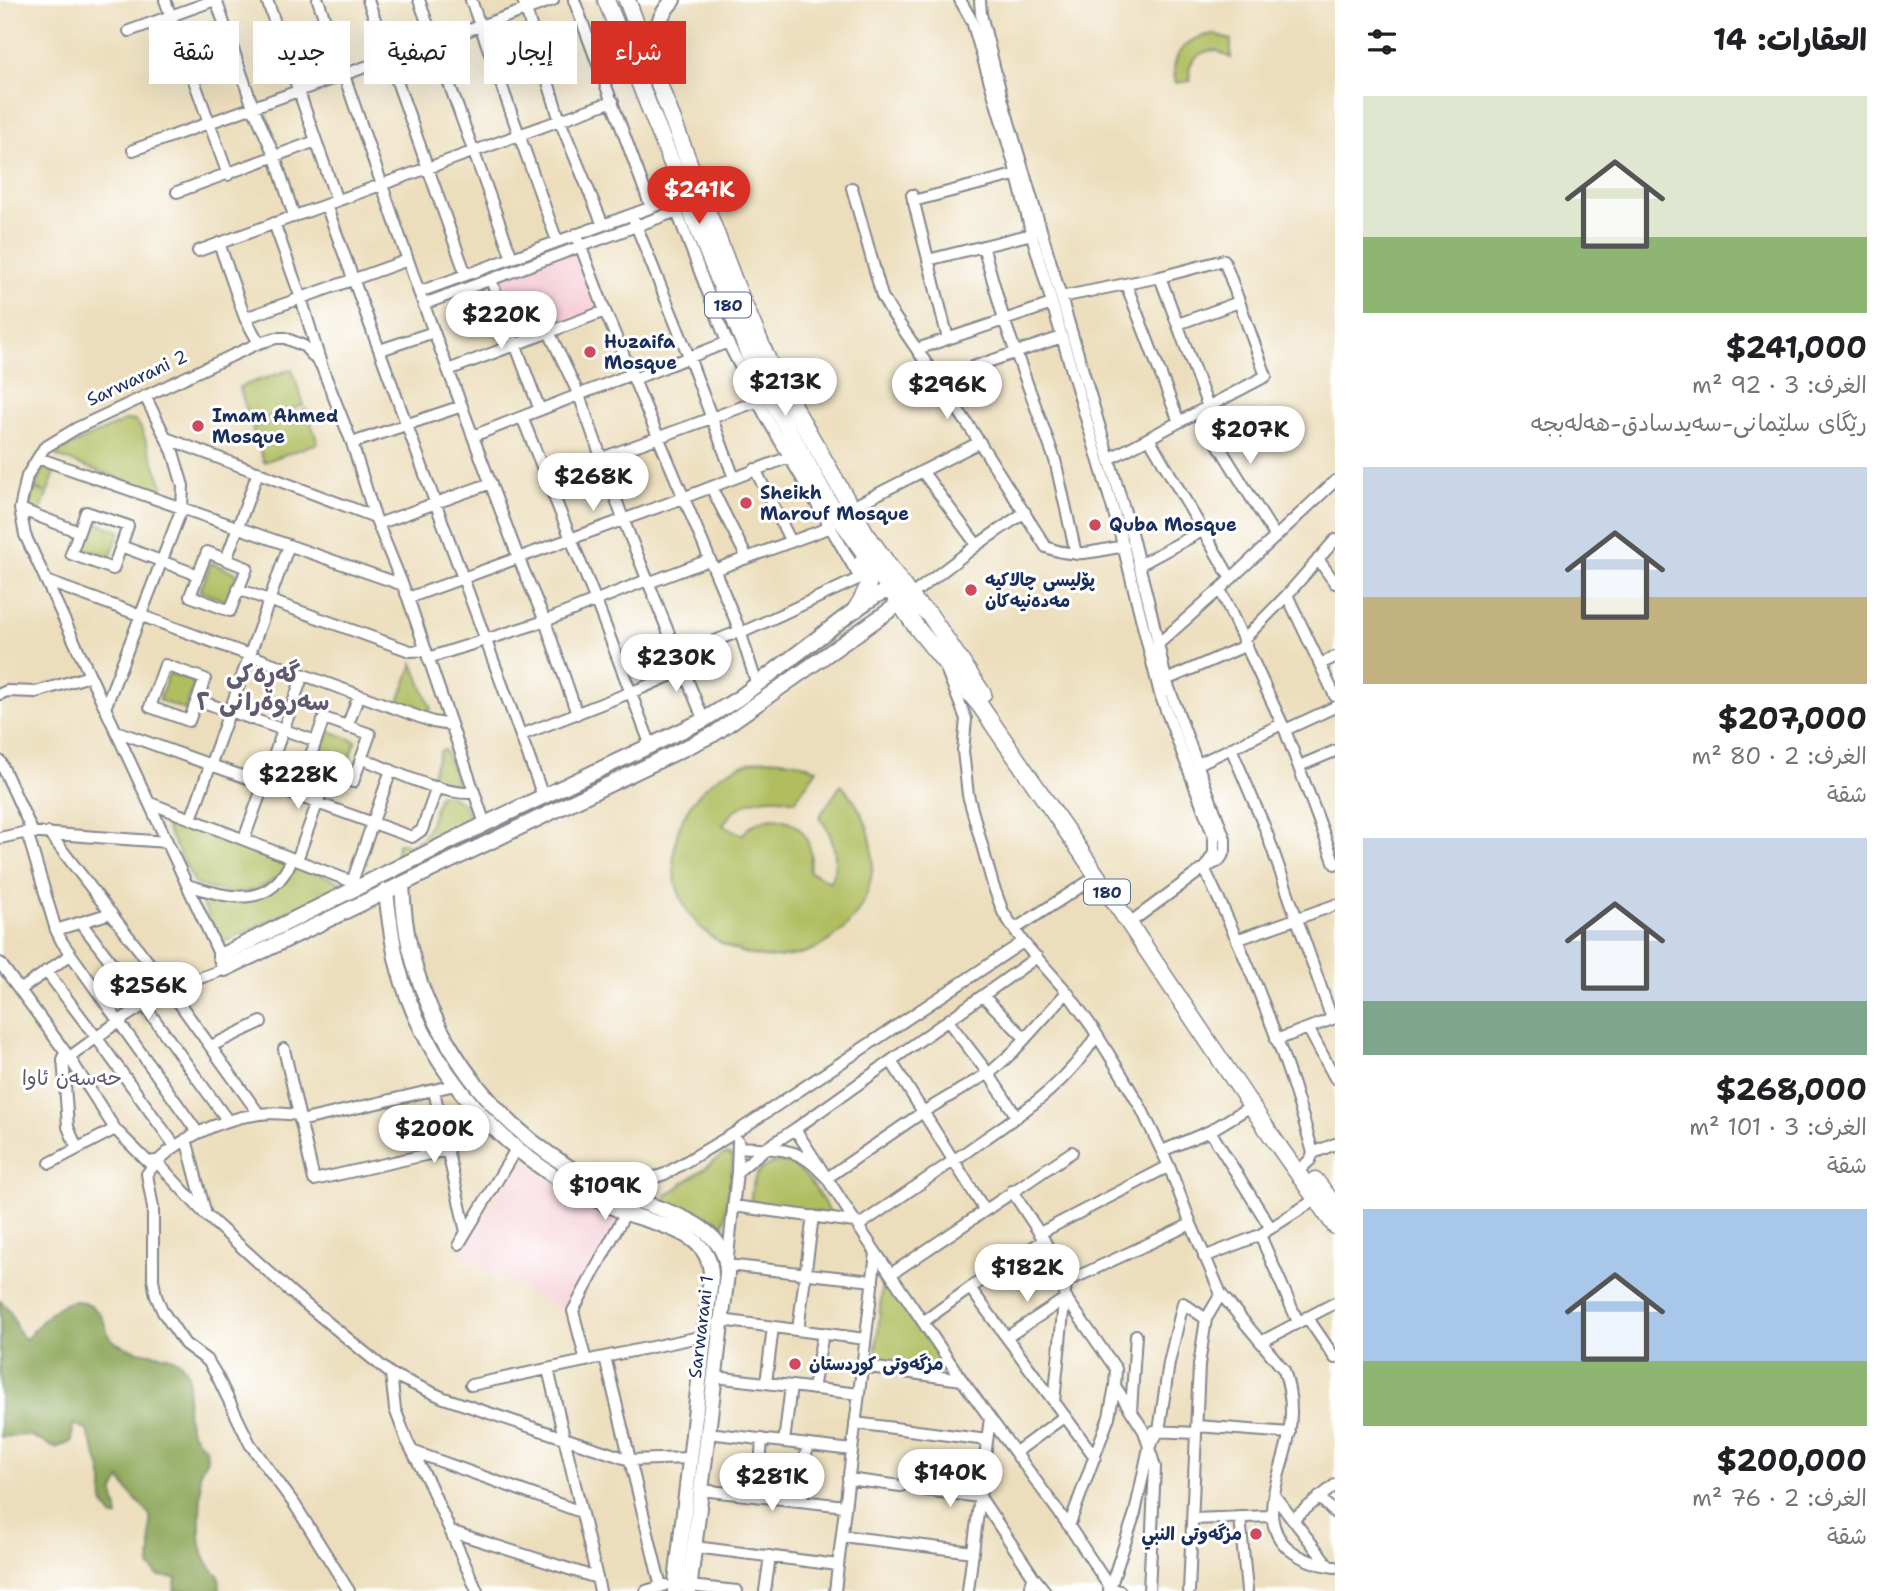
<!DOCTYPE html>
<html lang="ar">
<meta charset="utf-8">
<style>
body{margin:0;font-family:"Shantell Sans","Playpen Sans Arabic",sans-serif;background:#f2f2f2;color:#202124;direction:rtl;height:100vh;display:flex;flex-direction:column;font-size:26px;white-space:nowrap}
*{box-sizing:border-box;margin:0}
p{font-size:23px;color:#757577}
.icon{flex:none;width:38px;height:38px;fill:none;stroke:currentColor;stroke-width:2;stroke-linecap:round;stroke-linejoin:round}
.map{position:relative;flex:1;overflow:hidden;direction:ltr}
.side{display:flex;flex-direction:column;background:#fff;width:560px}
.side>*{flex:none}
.banner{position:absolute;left:21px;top:21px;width:665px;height:63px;direction:rtl;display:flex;gap:14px}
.price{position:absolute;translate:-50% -60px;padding:0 16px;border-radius:24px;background:#fff;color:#222;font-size:23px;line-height:46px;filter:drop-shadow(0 2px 4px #0008)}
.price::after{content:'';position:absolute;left:50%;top:42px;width:21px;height:16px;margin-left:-10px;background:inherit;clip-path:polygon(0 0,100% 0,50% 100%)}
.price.active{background:#d93025;color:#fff}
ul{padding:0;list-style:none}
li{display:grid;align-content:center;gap:14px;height:371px;padding:0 28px}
li span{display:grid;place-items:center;height:217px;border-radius:0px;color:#555}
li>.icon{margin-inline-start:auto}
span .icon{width:126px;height:126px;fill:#fffc;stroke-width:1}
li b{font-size:30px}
h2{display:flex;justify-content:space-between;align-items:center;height:84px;padding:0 28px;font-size:30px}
.pill{padding:0 24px;border-radius:0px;background:#fff;box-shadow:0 7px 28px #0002;font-size:24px;line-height:63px}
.pill.active{background:#d93025;color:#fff}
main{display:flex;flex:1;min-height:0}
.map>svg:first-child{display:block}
</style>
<main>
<section class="side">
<h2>العقارات: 14<svg class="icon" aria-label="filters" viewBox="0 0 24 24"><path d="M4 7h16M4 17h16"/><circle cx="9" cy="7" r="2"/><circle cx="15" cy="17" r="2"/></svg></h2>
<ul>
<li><span style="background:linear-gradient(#dfe7d0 65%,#8fb573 0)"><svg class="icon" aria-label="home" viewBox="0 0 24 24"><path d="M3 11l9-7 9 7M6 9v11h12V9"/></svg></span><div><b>$241,000</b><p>الغرف: 3 · 92 m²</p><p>رێگای سلێمانی-سەیدسادق-هەلەبجە</p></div></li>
<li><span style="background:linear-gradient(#c9d6e8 60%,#c2b280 0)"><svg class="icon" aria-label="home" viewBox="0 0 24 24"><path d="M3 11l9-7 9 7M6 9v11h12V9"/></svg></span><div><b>$207,000</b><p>الغرف: 2 · 80 m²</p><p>شقة</p></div></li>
<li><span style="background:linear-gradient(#c9d6e8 75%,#7fa58c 0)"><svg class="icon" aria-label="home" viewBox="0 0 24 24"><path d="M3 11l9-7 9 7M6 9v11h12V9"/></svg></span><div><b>$268,000</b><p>الغرف: 3 · 101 m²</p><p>شقة</p></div></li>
<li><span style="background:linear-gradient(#a9c7e8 70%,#8fb573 0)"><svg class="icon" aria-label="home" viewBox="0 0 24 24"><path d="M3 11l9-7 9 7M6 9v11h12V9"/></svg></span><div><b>$200,000</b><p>الغرف: 2 · 76 m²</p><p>شقة</p></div></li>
</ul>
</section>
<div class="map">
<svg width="1335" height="1591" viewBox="0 0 1335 1591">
<rect width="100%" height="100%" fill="#fff"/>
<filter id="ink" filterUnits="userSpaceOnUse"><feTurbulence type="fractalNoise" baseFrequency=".0143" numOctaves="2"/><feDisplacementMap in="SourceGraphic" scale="14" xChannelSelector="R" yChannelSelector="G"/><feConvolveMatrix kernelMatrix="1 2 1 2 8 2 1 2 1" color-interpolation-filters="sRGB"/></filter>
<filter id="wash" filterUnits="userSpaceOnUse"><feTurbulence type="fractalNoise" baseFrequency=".00686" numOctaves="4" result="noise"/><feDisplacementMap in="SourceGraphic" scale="28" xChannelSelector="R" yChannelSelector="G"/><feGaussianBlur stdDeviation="1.57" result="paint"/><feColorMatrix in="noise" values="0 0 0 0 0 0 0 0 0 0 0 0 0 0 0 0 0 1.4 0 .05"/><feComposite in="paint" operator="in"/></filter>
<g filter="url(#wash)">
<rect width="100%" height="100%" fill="#ecdebc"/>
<path fill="#f6cfd7" d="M578 246 600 309 515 338 493 275Z
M520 1159 619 1221 564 1312 461 1255Z"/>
<path fill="#b0be60" stroke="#66765f" stroke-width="2" d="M1213 34 1231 40V58L1216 50C1199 51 1184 62 1191 81L1176 83C1168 55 1187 37 1213 34Z
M292 369 304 405 251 423 239 387Z
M306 409 318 443 264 462 252 428Z
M127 420 136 421 141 428 163 486 164 495 56 456 59 451Z
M42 467 55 472 40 513 27 509 34 489 45 492 35 488Z
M92 521 120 531 110 557 82 547Z
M211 563 237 573 226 601 200 591Z
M413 663 431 709 426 713 398 704Z
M169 673 195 682 185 710 159 700Z
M329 731 356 741 346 768 319 759Z
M443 750H445L457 783 455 786 431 777 440 751Z
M766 759 793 761 817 769 795 801C768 793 738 800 723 825L742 835C771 799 821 826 809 871L830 882C840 860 834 835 819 817L841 785C869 815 881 853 867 893 857 921 833 944 804 953 783 959 762 959 741 952 639 917 657 775 766 759Z
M442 794C457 797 469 805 469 821L467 824 402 856H395L398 843H405L407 845C429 841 433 813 439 795Z
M171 819 180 820 281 859 287 863 286 870 262 888 233 894 196 885 167 830 166 824Z
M296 866 302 867 347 885 222 943 195 889 237 900 290 871Z
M727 1154 732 1156 733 1161 723 1230 714 1233 694 1216 666 1204 664 1201 667 1195 723 1155Z
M781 1162C805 1164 819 1196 831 1214L750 1203C753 1180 754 1165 781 1162Z
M883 1278 950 1373 875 1362Z
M765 1449 799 1454 794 1496 760 1493Z"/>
<path fill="#8ca556" stroke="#546a5a" stroke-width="2" d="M0 1301C17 1312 12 1331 26 1339 39 1325 55 1302 76 1301 85 1301 97 1309 102 1317 106 1325 106 1335 114 1341 121 1346 135 1351 144 1352 159 1355 178 1354 186 1370 190 1376 188 1383 188 1391 186 1414 185 1433 206 1448 209 1467 203 1460 200 1473 199 1479 201 1488 201 1495 200 1524 194 1556 219 1576L220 1591H174L176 1578 158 1576 150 1567 151 1551 150 1515 128 1491 121 1479C107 1497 117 1498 118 1517H113C98 1499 104 1502 103 1482 102 1465 92 1445 86 1429L73 1424 72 1442 55 1448 29 1435 0 1437Z"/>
</g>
<g filter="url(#ink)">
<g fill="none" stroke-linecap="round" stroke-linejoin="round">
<g stroke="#84868d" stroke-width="14">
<path id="minor" d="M165 0 228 175
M216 0 253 107 275 157 294 216
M267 0 337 201
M318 0 419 292 518 557 545 621 577 714
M368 0 466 275
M419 0 512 258
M471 0 557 241
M523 0 560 121 603 225
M574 0 651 207
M960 0 972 21 1014 164 1033 239 1120 533 1160 694 1214 837V853L1206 866
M980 0 981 14 1003 102 1130 529 1152 616 1166 680 1225 839V851L1219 861 1204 868 1128 924
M129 31 215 0
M133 150 553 0
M852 188 882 296 890 310 971 429 1046 547C1074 559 1095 551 1124 546
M177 192 316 141
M912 195 948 339
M672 199 725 337 766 417 860 578 741 633
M913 201 1022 173
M326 205 543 796
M634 220 689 357 734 478
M274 223 301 298 321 364
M576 234 605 311 740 631 757 685
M219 243 245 318 259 343
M983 246 1004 320 1055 460 1076 554
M198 251 613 101
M928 260 1032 234
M1160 277 1208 407
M491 280 540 410
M1126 284 1179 422
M419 292 677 198
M1061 297 1160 277 1224 260 1266 376 1109 459
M424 304 677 211 679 207
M245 318 408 260
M1178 324 1239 302
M549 332 579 395 623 519 704 721
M917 349 1052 304
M380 350 434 332
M448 370 605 311
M634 379 728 342
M937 379 1062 337
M1198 412 1275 536
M522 417 596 601 651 746
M473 436 632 374
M166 438 375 517
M1149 438 1231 579
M352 443 462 406
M38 458 403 585
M755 469 791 542
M922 471 977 545
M547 478 758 401
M711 487 747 558
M850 508 980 442
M20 509 79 532
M86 512 128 526 113 569 71 554Z
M378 524 491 483
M121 546 198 575
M207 552 247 568 230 611 190 596Z
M1318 559 1335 583
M226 560 258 472
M1139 565 1202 531
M714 570 831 527
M46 581 433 722 451 725
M648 583 709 560
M238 589 410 651 426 650
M1220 589 1285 730 1335 864
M1287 595 1335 696
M910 596 977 545 1025 512
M408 598 683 498 789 457
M1244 639 1287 595 1335 540
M1157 645 1220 589 1335 481
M677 656 740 631
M428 658 545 621 647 580
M1320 664 1335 657
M165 665 205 679 189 721 150 707Z
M947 671 966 719 963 751 968 795 993 885 1003 912 1023 942 1067 992 1092 1027 1123 1077 1142 1110 1169 1166 1191 1224 1221 1294 1284 1370C1291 1391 1293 1412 1289 1434 1284 1471 1253 1520 1290 1550 1303 1560 1318 1565 1335 1567
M1166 680 1247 645
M0 694 7 691 36 692 90 676
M197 700 316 741
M105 708 182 508 183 486 173 452 145 396
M324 718 370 734 353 782 307 766Z
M347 727 359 695
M1285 730 1335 707
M116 731 412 837 422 830 437 787
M521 735 642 688 683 670
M1231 748 1265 828 1332 1019
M361 758C394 771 440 795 474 793
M0 761 33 833
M1198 764 1282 724
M1299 766 1335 751
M150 803 360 885
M191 819 289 545
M27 832 56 930 62 942 198 1133
M49 833 169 989 259 1114
M0 838 27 832 167 842
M244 839 303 675
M297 860 328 773
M1204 868C1248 959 1287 1055 1313 1153L1310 1160 1297 1172
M352 882 391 770
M187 885C230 898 270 911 292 859
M81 923 144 1005 228 1121
M1015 929 1097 876
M56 930 111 913
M1239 939 1335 905
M220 956 25 535 20 509 27 476 44 448 77 428 259 343 276 338H285L304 346 321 365 352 443 375 517 408 598 485 824
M0 963 69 1057 115 1129 148 1162 156 1161 205 1214 292 1293 391 1374 444 1398 630 1460 690 1458
M46 971 96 1037 175 1146
M20 990 70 955
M983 996 1025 1038
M948 1021 988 1073 1017 1117
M1308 1028 1335 1078
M1276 1040 1335 1018
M211 1046 261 1022
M284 1049 314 1180 447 1150
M63 1057 68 1127 77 1148
M891 1061 984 1209
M63 1062 119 1021 169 989 225 969
M434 1091 466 1232
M298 1115C286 1114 273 1112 260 1114 219 1119 171 1141 147 1174L153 1208V1279L156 1296 163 1312 185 1344 208 1361 217 1376 250 1444 295 1505 349 1591
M300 1121 455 1085
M795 1129 858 1226 962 1380 1069 1526 1110 1588 1120 1591
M1210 1131 1270 1227
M186 1139 205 1211
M738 1141 737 1172 727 1265 873 1281
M738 1147C763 1149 790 1146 810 1162 816 1166 821 1173 827 1178L923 1112 992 1071 1014 1051 1067 992
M1162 1151 1210 1131 1251 1106
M1313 1153 1335 1144
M50 1163 115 1129
M737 1172 765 1149 795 1129 1037 957
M595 1179 622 1182 646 1180 665 1174 738 1131 1023 942
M1012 1191 1044 1240 1066 1282 1054 1402
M733 1206 855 1222
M858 1226C895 1201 932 1175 969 1150 1020 1114 1063 1089 1097 1035
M1040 1233 1169 1166
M1260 1235 1298 1322
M459 1244 516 1149
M1204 1257 1260 1235 1316 1199
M891 1274 1072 1152
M1066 1282 1191 1224
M970 1288 1095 1457
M1307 1317 1335 1358
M721 1320 865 1339
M923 1322 970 1288 1044 1240
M798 1330 813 1216
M1007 1337 1066 1298 1116 1369 1115 1386 1144 1431 1149 1447 1135 1513 1109 1591
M1261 1342 1335 1303
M605 1357 661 1587
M586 1361 573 1311 626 1212
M862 1366 962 1380
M548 1369 600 1591
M391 1374 395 1409 407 1441 429 1483 477 1591
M715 1377 859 1394
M766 1383 773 1327
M471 1385 704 1336
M813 1389 823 1333
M1131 1411 1136 1335
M855 1423 987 1440
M1197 1426 1290 1433
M1154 1431 1196 1433
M708 1433 852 1450
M784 1442 791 1386
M412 1451 581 1512
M1016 1452 1065 1416
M848 1479 901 1486
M701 1490 845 1506
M925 1490 980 1497 1033 1576 1045 1591
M1274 1495 1329 1566
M758 1496 762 1439
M1319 1497 1335 1513
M802 1501 807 1445
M1240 1517 1247 1591
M1193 1519 1271 1516
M1293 1519 1335 1485
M1069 1526 1109 1417 1115 1386
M450 1531 597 1578
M842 1536 973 1552
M695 1547 838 1565
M689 1586 737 1591
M646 1591 665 1585
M765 1591 770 1556
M835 1591 876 1253
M968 1591 990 1418
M1030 1591 1033 1576
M1149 1591 1155 1467 1149 1447 1159 1431 1169 1363 1183 1303 1206 1319
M1189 1591 1199 1365 1206 1319 1221 1294"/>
</g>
<g stroke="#84868d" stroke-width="18">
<path id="major" d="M661 76C656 43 649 27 673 0
M890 590 910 596 714 734 225 969 220 956 485 824 702 721 739 698 856 609 877 595Z
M402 884C403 906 405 927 410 948 425 1014 463 1078 513 1125 536 1146 563 1165 591 1180 608 1188 626 1197 644 1203 677 1215 729 1230 727 1274L689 1591
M386 891C389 918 392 944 399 970 424 1059 484 1133 562 1181 582 1193 603 1203 624 1212 657 1225 712 1231 711 1277L675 1591"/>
</g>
<g stroke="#84868d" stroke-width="19">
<path id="highway" d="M606 0 756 372 828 501 917 628 981 707 1079 849 1275 1141 1335 1226
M627 0 736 286 770 365 865 532 910 596 921 608 929 614 983 694
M856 609C867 592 874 579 863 561
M1315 1180 1335 1206"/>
</g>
<use href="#minor" stroke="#fff" stroke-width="10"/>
<use href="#major" stroke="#fff" stroke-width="14"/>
<use href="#highway" stroke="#fff" stroke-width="16"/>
</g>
</g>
<g fill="#d1495b" stroke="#fff" stroke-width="2.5">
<circle cx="590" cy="352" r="7"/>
<circle cx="198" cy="426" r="7"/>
<circle cx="746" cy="503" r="7"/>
<circle cx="1095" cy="525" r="7"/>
<circle cx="971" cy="590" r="7"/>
<circle cx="795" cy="1364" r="7"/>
<circle cx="1256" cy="1534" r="7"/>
</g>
<g text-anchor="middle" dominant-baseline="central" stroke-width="6" stroke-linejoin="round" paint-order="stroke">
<g fill="#fff" stroke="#5f6d8e" stroke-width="2">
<rect x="705" y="292.5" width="46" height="25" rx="5"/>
<rect x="1084" y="879.5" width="46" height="25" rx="5"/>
</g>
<g font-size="16" font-weight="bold" fill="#1b2f5e">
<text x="728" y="305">180</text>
<text x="1107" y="892">180</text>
</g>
<g font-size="18" font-weight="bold" fill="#1b2f5e" stroke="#fff" text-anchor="start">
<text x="604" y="342">Huzaifa<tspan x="604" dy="21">Mosque</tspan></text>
<text x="212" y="416">Imam Ahmed<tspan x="212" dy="21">Mosque</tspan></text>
<text x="760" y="493">Sheikh<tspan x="760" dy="21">Marouf Mosque</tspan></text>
<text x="1109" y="525">Quba Mosque</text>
<text x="985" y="580">پۆلیسی چالاکیە<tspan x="985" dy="21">مەدەنیەکان</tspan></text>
<text x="809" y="1364">مزگەوتی کوردستان</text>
<text x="1242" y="1534" text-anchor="end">مزگەوتی النبي</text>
</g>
<g font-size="18" fill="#1b2f5e" stroke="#fff">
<text transform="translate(137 378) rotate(-25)">Sarwarani 2</text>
<text transform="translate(701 1327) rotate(-83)">Sarwarani 1</text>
</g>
<g font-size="21" fill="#60596f" stroke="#fff">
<text x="72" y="1078">حەسەن ئاوا</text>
</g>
<g font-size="24" font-weight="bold" fill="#60596f" stroke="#fff">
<text x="263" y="674">گەڕەکی<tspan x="263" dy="28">سەروەرانی ٢</tspan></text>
</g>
</g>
</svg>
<b class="price active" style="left:699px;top:226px">$241K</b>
<b class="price" style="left:501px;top:351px">$220K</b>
<b class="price" style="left:785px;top:418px">$213K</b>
<b class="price" style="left:947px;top:421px">$296K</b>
<b class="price" style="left:1250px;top:466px">$207K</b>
<b class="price" style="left:593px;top:513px">$268K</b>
<b class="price" style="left:676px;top:694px">$230K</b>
<b class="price" style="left:298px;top:811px">$228K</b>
<b class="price" style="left:148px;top:1022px">$256K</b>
<b class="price" style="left:434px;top:1165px">$200K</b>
<b class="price" style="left:605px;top:1222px">$109K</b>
<b class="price" style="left:1027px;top:1304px">$182K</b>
<b class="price" style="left:950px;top:1509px">$140K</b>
<b class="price" style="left:772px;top:1513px">$281K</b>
<div class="banner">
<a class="pill active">شراء</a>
<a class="pill">إيجار</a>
<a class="pill">تصفية</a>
<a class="pill">جديد</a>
<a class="pill">شقة</a>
</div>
</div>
</main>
